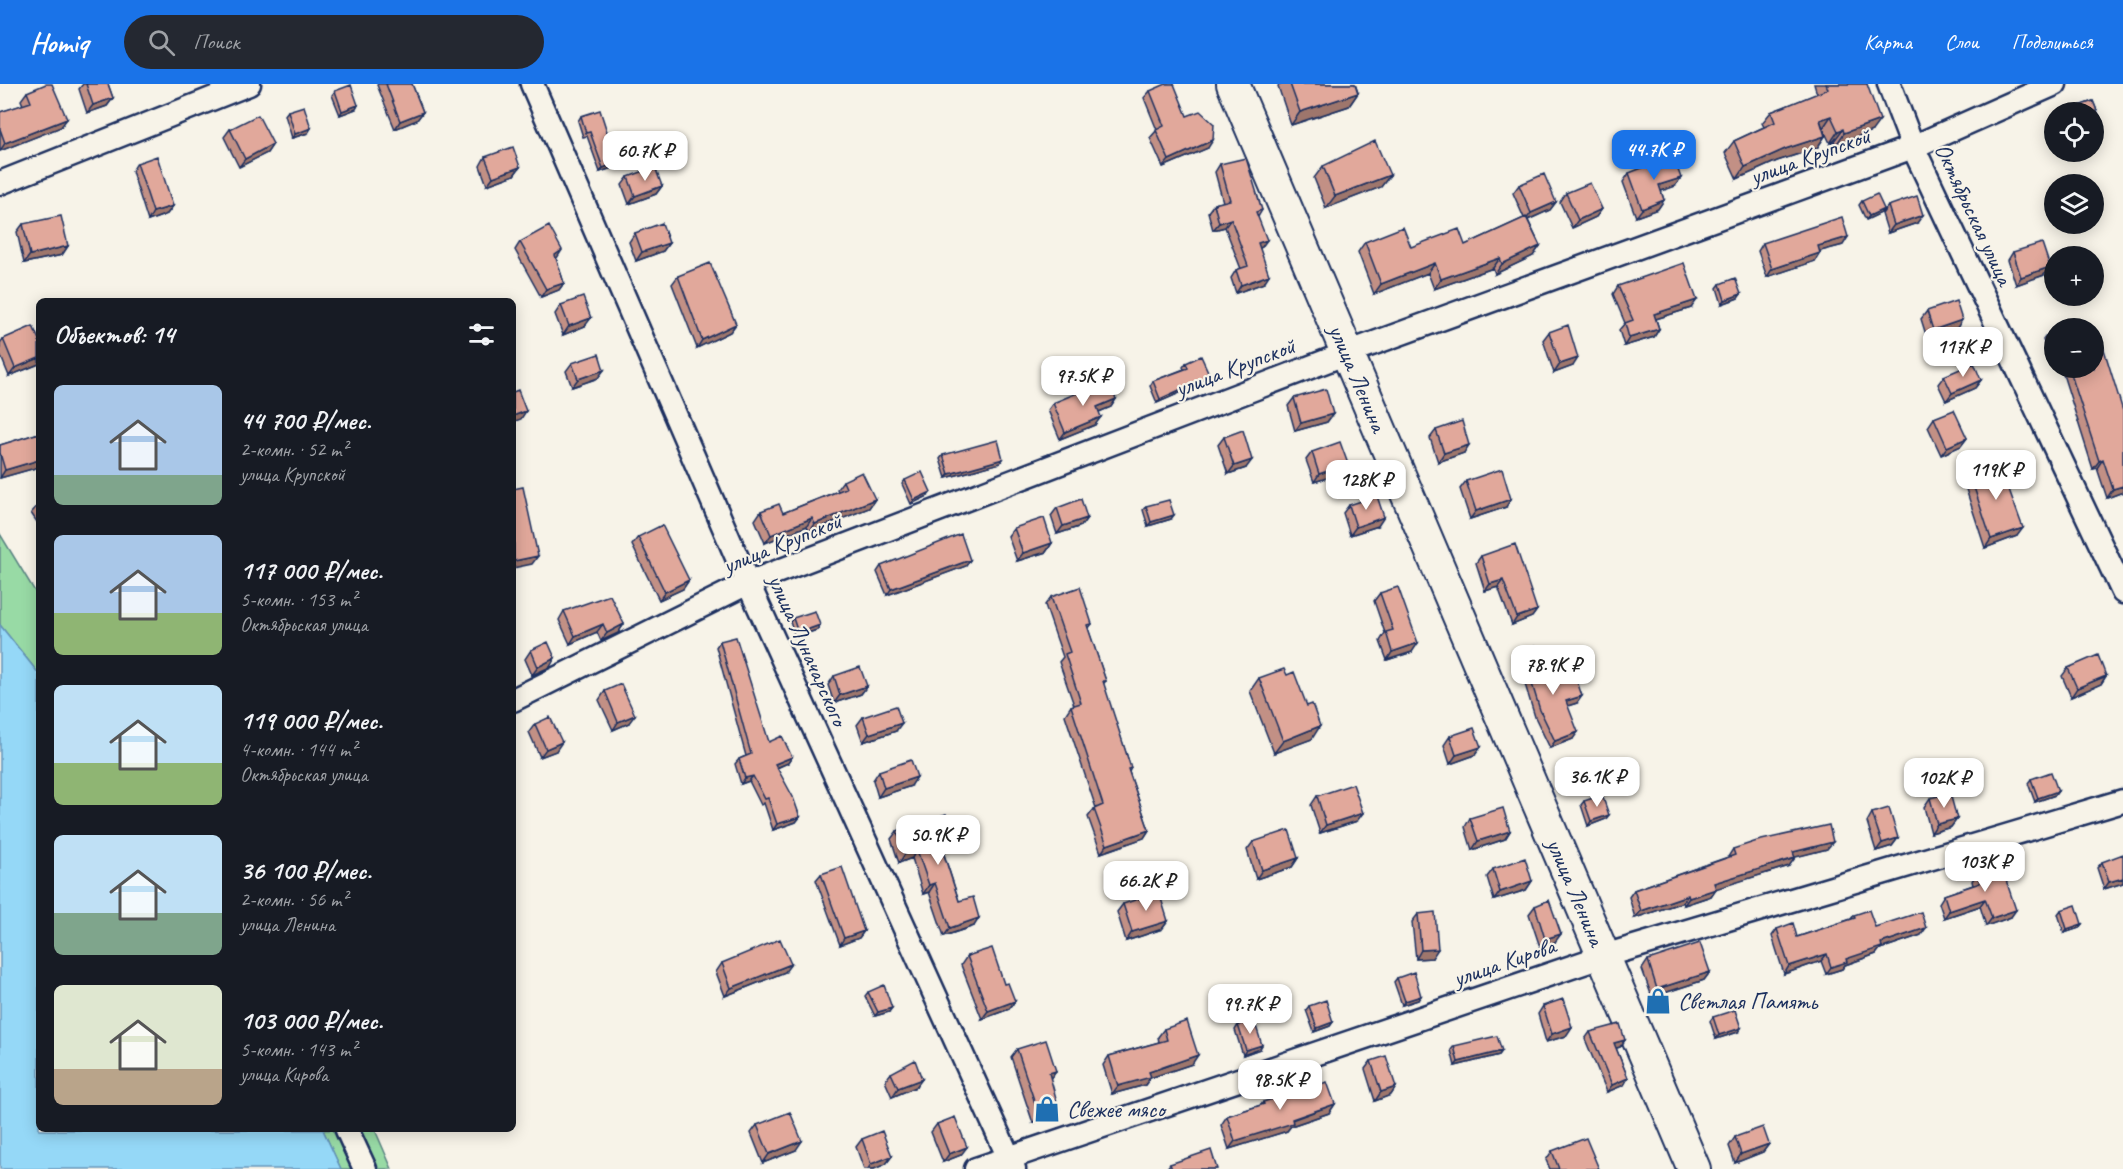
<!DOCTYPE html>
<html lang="ru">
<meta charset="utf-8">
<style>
body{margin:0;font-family:Caveat,sans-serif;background:#242831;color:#f1f3f6;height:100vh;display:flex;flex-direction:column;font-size:22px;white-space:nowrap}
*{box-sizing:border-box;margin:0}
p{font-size:20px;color:#9ea1a6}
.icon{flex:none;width:33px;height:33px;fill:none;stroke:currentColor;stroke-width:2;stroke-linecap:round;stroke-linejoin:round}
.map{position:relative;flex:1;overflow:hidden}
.side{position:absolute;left:36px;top:214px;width:480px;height:834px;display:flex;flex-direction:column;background:#171b24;border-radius:9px;box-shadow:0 3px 15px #0003}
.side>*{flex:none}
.fabs{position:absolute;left:2044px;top:18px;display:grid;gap:12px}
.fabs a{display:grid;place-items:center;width:60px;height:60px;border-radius:50%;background:#171b24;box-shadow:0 3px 15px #0003;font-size:30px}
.price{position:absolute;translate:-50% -51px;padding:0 14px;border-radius:12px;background:#fff;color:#222;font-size:20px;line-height:39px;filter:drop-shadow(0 2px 3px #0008)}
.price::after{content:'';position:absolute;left:50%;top:36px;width:18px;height:14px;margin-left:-9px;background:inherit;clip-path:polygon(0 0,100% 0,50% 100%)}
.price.active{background:#1a73e8;color:#fff}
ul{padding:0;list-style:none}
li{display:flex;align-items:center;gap:18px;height:150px;padding:0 18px}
li span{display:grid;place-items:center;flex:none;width:168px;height:120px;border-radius:9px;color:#555}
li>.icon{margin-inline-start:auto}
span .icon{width:72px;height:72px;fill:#fffc;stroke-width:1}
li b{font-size:26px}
h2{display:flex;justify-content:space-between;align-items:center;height:72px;padding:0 18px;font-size:26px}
header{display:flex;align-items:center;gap:36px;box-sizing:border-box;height:84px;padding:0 30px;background:#1a73e8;color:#fff}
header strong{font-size:28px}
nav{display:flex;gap:33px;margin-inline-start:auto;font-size:21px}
.search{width:420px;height:54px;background:#242831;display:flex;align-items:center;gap:15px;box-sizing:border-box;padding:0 21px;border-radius:33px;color:#9ea1a6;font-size:22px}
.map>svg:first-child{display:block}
</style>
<header>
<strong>Homiq</strong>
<div class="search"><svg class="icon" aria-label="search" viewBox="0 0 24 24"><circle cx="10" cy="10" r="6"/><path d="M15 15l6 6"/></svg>Поиск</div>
<nav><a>Карта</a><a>Слои</a><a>Поделиться</a></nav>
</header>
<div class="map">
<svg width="2123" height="1085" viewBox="0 0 2123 1085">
<rect width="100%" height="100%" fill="#f7f3e8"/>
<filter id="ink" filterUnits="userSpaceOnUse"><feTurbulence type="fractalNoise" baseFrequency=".0167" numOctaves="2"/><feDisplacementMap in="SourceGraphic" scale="12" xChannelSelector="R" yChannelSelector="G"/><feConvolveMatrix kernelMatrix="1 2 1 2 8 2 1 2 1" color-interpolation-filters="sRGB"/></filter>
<g filter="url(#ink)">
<path fill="#98daa5" stroke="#5a8482" stroke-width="1.5" d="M0 450 39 514V590L0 541Z
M323 1046H375L392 1085H341Z"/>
<path fill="#95d8f7" stroke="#6494ba" stroke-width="1.5" d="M0 541 39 590V1046H323L341 1085H0Z"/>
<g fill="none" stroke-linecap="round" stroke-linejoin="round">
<g stroke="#1b2f5e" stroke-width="27">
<path id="street" d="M532 0 748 499 1014 1085
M1889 0 1913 63 2123 508
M0 99 249 0
M513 616 748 499 1347 269 1913 63 2055 0
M347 1046 365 1085
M976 1085 1604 872 2123 717"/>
</g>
<g stroke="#1b2f5e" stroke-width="36">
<path id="secondary" d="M1233 0 1694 1085"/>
</g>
<use href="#street" stroke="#f7f3e8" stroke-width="22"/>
<use href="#secondary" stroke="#f7f3e8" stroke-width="32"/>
</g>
<path fill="#c29085" stroke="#1b2f5e" stroke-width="1.5" d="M83 0H108L113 14 107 22 87 29 79 5Z
M378 0H412L423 28 417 36 395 45 377 1Z
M1280 0H1355L1358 9 1349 22 1291 41 1278 2Z
M1814 0H1867L1872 47 1836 61 1834 57 1830 59 1823 44 1825 52 1817 64 1777 77 1737 95 1725 69 1734 57 1764 43 1762 39 1771 28 1817 10Z
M335 7 358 21 356 25 340 31 332 11Z
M1150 7 1187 32 1208 64 1163 83 1150 54 1157 46 1144 14Z
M27 8 61 43 0 67V28L23 21 21 16Z
M2093 17 2102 39 2099 43 2094 45V28H2077L2076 27 2079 22Z
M288 27 308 49 292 54 285 31Z
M581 32 618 82 600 88 587 52 583 53 578 37Z
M230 45 273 60 267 69 239 83 224 53Z
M485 73 520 83 514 91 487 101 480 82Z
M137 79 173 122 167 130 148 137 132 87Z
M1220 80 1262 126 1258 133 1262 163 1260 164 1264 199 1236 209 1231 194 1236 186 1241 185 1225 143 1213 146 1208 128 1214 120 1223 118 1215 88Z
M1323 82 1390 91 1381 103 1326 124 1314 94Z
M1629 89 1675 102 1661 107 1664 116 1658 125 1636 133 1623 98Z
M628 93 662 102 656 110 629 120 622 101Z
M1519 101 1556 118 1550 126 1528 136 1540 162 1533 172 1495 190 1493 184 1434 205 1428 189 1374 210 1358 168 1365 158 1411 163 1465 161 1524 134 1513 109Z
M1566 109 1602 125 1596 133 1572 144 1560 118Z
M1862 117 1884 125 1881 129 1866 136 1859 121Z
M1888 122 1917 139 1888 149 1882 130Z
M23 140 68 162 62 171 24 179 17 148Z
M635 149 669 159 663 167 636 177 629 158Z
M520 158 557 174H556L564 199 559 206 541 213 515 166Z
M1763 159 1843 161 1820 167 1815 177 1767 193 1758 167Z
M2013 168 2050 183 2044 191 2016 201 2008 176Z
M678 192 736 240 730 248 697 264 672 200Z
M1720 200 1741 210 1738 214 1722 220 1717 204Z
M1618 202 1691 224 1656 235 1659 245 1654 253 1624 262 1619 246 1625 239 1613 210Z
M561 221 585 242 563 251 555 230Z
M1927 227 1957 244 1927 254 1921 235Z
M1549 248 1573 282 1554 289 1543 256Z
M2055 249V270L2048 272 2043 256 2046 252Z
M3 255 39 280 9 292 0 270V259Z
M572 279 598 294 572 303 566 287Z
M1186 279 1210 292 1207 297 1157 319 1150 302 1153 297 1184 285 1183 283Z
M2061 284H2094L2123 327V408L2107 414 2097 384 2093 385Z
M1944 292 1981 296 1975 304 1946 317 1938 300Z
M1090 308 1116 315 1111 323 1099 328 1095 341 1060 355 1048 326 1053 319Z
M1294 314 1333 330 1327 338 1295 347 1288 322Z
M1934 334 1967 354 1961 362 1941 371 1928 343Z
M1436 346 1464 369 1438 378 1430 354Z
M39 349V383L0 394V361Z
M1224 353 1246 384 1228 390 1218 361Z
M1312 368 1348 380 1342 389 1314 398 1306 376Z
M943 371 1000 379 946 394 940 375Z
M1969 388 2017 452 1985 464 1963 396Z
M905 396 928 412 911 420 902 400Z
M843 397 875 415 869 424 809 448 807 442 765 459 755 436 761 427 783 429 838 407 837 405Z
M1466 397 1506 423 1470 435 1460 405Z
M39 420V441L31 429Z
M1349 421 1378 442 1350 451 1343 429Z
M1146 422 1171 435 1148 442 1143 426Z
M1057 424 1087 434 1081 442 1057 450 1051 432Z
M1014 444 1052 459 1046 468 1017 477 1008 452Z
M638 453 689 496 683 505 659 516 632 461Z
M1481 472 1537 526 1532 533 1512 541 1498 503 1485 507 1476 479Z
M970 476 966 482 887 511 877 488 881 482Z
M1380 509 1412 568 1387 576 1380 557 1385 549 1374 517Z
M1051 513 1092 540 1088 545 1106 597 1103 600 1131 684 1129 688 1149 746 1144 754 1101 769 1088 733 1094 725 1096 724 1065 631 1071 622 1074 621 1059 578 1063 573 1045 521Z
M564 527 624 540 618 549 601 557 597 548 570 560 559 536Z
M793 534 820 541 817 546 795 553 790 538Z
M720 557 769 658 792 673 788 679 777 684 800 733 796 738 773 746 764 719 761 721 749 697 741 700 735 680 739 675 746 672 716 563Z
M531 566 550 583 532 591 525 575Z
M1522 567 1550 599 1577 619 1567 622 1573 655 1550 664 1535 633 1517 574Z
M2068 584 2106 592 2101 600 2071 613 2062 592Z
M834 592 867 602 861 610 834 619 828 601Z
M1259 594 1312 655 1274 669 1250 607Z
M605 607 629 639 613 646 599 616Z
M863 633 896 647 863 658 857 641Z
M535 640 556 667 540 673 529 648Z
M1450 652 1475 671 1450 680 1444 661Z
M879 687 911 702 878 713 873 696Z
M2031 695 2058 707 2055 711 2035 718 2028 699Z
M1317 712 1357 737 1320 749 1311 721Z
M1930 714 1957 735 1951 743 1931 749 1924 723Z
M1584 717 1606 735 1588 742 1581 721Z
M1872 729 1898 754 1892 762 1876 767 1867 738Z
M1470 734 1510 747 1505 755 1472 766 1465 743Z
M897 747 948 762 942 764 959 817 974 842 944 852 929 808 923 810 912 774 899 779 891 755Z
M1253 758 1298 774 1292 783 1256 795 1247 766Z
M1733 765H1827L1794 773 1789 782 1716 804 1711 812 1684 821 1683 818 1635 834 1629 813 1634 806 1728 773Z
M2102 778 2123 799 2104 805 2097 784Z
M1493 785 1532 797 1526 806 1494 816 1487 793Z
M1977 789 2011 833 1986 842 1980 822 1944 834 1939 819 1944 811 1973 801 1972 797Z
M821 790 864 847 859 854 840 861 816 796Z
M1123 820 1168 837 1162 845 1126 857 1117 828Z
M1535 822 1555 858 1540 863 1529 830Z
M2061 826 2079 844 2064 849 2058 830Z
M1418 830 1432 874 1416 875 1412 838Z
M1854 831 1875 843 1921 851 1880 865 1876 870 1845 881 1842 885 1826 890 1821 877 1784 890 1772 852 1777 845 1797 853 1851 835Z
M967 872 1004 900 1015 917 1009 925 982 935 961 881Z
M1648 876 1710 888 1704 896 1652 913 1642 885Z
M722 879 785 888 725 912 716 888Z
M1397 894 1418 916 1402 921 1394 898Z
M868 908 889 928 875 932 865 912Z
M1309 922 1333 938 1330 942 1314 948 1306 926Z
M1543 922 1566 952 1546 958 1538 930Z
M1713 933 1738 948 1716 955 1710 937Z
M1238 941 1260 965 1243 971 1235 946Z
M1164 945 1192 980 1150 994 1145 1001 1112 1010 1103 981 1109 972 1159 958 1158 953Z
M1590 948 1625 956 1620 963 1616 964 1628 994 1624 1001 1607 1008 1585 955Z
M1454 962 1502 967 1499 971 1455 982 1451 966Z
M1017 965 1050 995 1053 1034 1033 1039 1011 973Z
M1371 977 1396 1003 1391 1011 1375 1017 1365 985Z
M891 989 922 995 916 1003 892 1013 885 997Z
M1263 1018 1335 1020 1329 1029 1291 1042 1287 1047 1229 1065 1221 1041 1227 1032 1261 1021Z
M937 1040 961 1071 943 1078 931 1048Z
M757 1041 796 1066 763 1079 751 1049Z
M1735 1053 1769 1060 1763 1068 1735 1079 1729 1062Z
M862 1055 892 1072 886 1080 874 1085H864L856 1063Z
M1552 1067 1599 1085H1550L1546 1076Z
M1170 1080 1217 1085H1166Z"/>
<path fill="#9e766c" stroke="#1b2f5e" stroke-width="1.5" d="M1358 9 1349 22 1291 41 1300 28Z
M113 14 107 22 87 29 93 21Z
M358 21 356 25 340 31 342 27Z
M423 28 417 36 395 45 400 37Z
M1831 32 1823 44 1820 36Z
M67 35 61 43 0 67 5 59Z
M1880 36 1872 47 1836 61 1844 49Z
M2102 39 2099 43 2094 45V41Z
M311 44 308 49 292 54 295 50Z
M1843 45 1834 57 1830 59 1838 47Z
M1825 52 1817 64 1777 77 1737 95 1745 83 1785 65Z
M1213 56 1208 64 1163 83 1169 76Z
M273 60 267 69 239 83 245 75Z
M621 77 618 82 600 88 603 84Z
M520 83 514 91 487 101 493 93Z
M1390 91 1381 103 1326 124 1335 112Z
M1681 94 1675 102 1653 110 1659 101Z
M662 102 656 110 629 120 635 112Z
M1664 116 1658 125 1636 133 1642 125Z
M1556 118 1550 126 1525 137 1531 129Z
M173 122 167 130 148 137 153 128Z
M1602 125 1596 133 1572 144 1578 136Z
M1884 125 1881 129 1866 136 1869 132Z
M1923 131 1917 139 1888 149 1894 141Z
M1231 135 1225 143 1213 146 1219 139Z
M1848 153 1843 161 1813 169 1818 162Z
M1267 156 1262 163 1253 167 1258 159Z
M669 159 663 167 636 177 642 168Z
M68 162 62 171 24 179 30 171Z
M1540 162 1533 172 1495 190 1502 180Z
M562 166 557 174 549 178 555 171Z
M1820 169 1815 177 1767 193 1772 185Z
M1500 174 1493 184 1434 205 1441 195Z
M1435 179 1428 189 1374 210 1381 200Z
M2050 183 2044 191 2016 201 2021 193Z
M1269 191 1264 199 1236 209 1241 201Z
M564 199 559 206 541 213 546 205Z
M1741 210 1738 214 1722 220 1725 216Z
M1697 216 1691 224 1649 237 1654 230Z
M591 234 585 242 563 251 569 242Z
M1962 236 1957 244 1927 254 1933 246Z
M736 240 730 248 697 264 702 256Z
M1659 245 1654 253 1624 262 1629 254Z
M2055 266V270L2048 272 2051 268Z
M39 274V280L9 292 15 284Z
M1578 274 1573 282 1554 289 1560 280Z
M604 286 598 294 572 303 578 295Z
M1210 292 1207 297 1157 319 1160 315Z
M1981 296 1975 304 1946 317 1952 309Z
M1116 315 1111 323 1091 331 1097 323Z
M526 327 521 335 513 338V332Z
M1333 330 1327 338 1295 347 1301 339Z
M1101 333 1095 341 1060 355 1065 348Z
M1967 354 1961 362 1941 371 1947 363Z
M1469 361 1464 369 1438 378 1444 369Z
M1003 375 1000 379 946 394 949 390Z
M2103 375 2097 384 2093 385 2099 377Z
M39 376V383L0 394 5 386Z
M1252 376 1246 384 1228 390 1234 382Z
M1348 380 1342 389 1314 398 1319 390Z
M2123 402V408L2107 414 2113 405Z
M931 408 928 412 911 420 914 416Z
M875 415 869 424 809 448 815 440Z
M1511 415 1506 423 1470 435 1476 427Z
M1174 431 1171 435 1148 442 1151 438Z
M1384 433 1378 442 1350 451 1356 443Z
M812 434 807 442 765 459 771 451Z
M1087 434 1081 442 1057 450 1063 442Z
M2023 444 2017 452 1985 464 1991 455Z
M1052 459 1046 468 1017 477 1023 469Z
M538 472 532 480 513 484 514 477Z
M970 476 966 482 887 511 891 505Z
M689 496 683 505 659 516 665 508Z
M1503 496 1498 503 1485 507 1490 500Z
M1537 526 1532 533 1512 541 1517 533Z
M603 540 597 548 570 560 575 552Z
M624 540 618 549 601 557 607 549Z
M820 541 817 546 795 553 798 549Z
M1418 559 1412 568 1387 576 1392 568Z
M555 574 550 583 532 591 538 583Z
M2106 592 2101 600 2071 613 2077 604Z
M867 602 861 610 834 619 840 611Z
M1582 612 1577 619 1561 624 1566 617Z
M635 631 629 639 613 646 618 638Z
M902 639 896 647 863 658 869 650Z
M1320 642 1312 655 1274 669 1283 657Z
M1578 648 1573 655 1550 664 1555 657Z
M562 658 556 667 540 673 546 665Z
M1481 663 1475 671 1450 680 1456 671Z
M792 673 788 679 771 686 775 680Z
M753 692 749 697 741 700 745 694Z
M917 693 911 702 878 713 884 704Z
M2058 707 2055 711 2035 718 2038 714Z
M1363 729 1357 737 1320 749 1326 741Z
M1609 731 1606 735 1588 742 1591 737Z
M800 733 796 738 773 746 777 740Z
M1957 735 1951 743 1931 749 1937 740Z
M1149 746 1144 754 1101 769 1107 761Z
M1510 747 1505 755 1472 766 1478 757Z
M954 754 948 762 934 767 940 759Z
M1898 754 1892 762 1876 767 1882 759Z
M1833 758 1827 765 1788 775 1793 768Z
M917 766 912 774 899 779 905 770Z
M1298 774 1292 783 1256 795 1262 786Z
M1795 774 1789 782 1709 807 1714 799Z
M2123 794V799L2104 805 2109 798Z
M1532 797 1526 806 1494 816 1500 808Z
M935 799 929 808 923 810 929 801Z
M1716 805 1711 812 1684 821 1689 814Z
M1688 811 1683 818 1635 834 1641 827Z
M1985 815 1980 822 1944 834 1949 827Z
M2016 826 2011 833 1986 842 1992 834Z
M979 834 974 842 944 852 950 844Z
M1168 837 1162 845 1126 857 1132 848Z
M2082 840 2079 844 2064 849 2067 845Z
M1926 844 1921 851 1880 865 1876 870 1845 881 1842 885 1826 890 1831 883 1846 875 1881 859Z
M864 847 859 854 840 861 844 854Z
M1561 850 1555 858 1540 863 1545 855Z
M1438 865 1432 874 1416 875 1421 866Z
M1827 870 1821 877 1784 890 1789 882Z
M791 880 785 888 725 912 731 904Z
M1710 888 1704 896 1652 913 1657 905Z
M1421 912 1418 916 1402 921 1405 917Z
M1015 917 1009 925 982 935 988 927Z
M892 924 889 928 875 932 878 928Z
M1333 938 1330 942 1314 948 1317 944Z
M1572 943 1566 952 1546 958 1552 950Z
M1741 944 1738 948 1716 955 1719 951Z
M1625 956 1620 963 1610 966 1614 959Z
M1262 961 1260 965 1243 971 1246 966Z
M1502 967 1499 971 1455 982 1458 978Z
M1198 971 1192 980 1150 994 1145 1001 1112 1010 1118 1002 1149 988Z
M1056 987 1050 995 1049 989Z
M1628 994 1624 1001 1607 1008 1612 1001Z
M922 995 916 1003 892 1013 898 1004Z
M1396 1003 1391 1011 1375 1017 1381 1008Z
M1335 1020 1329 1029 1291 1042 1287 1047 1229 1065 1235 1057Z
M1059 1025 1053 1034 1033 1039 1039 1031Z
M802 1057 796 1066 763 1079 769 1070Z
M1769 1060 1763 1068 1735 1079 1741 1070Z
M967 1063 961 1071 943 1078 949 1070Z
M892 1072 886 1080 874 1085H868L871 1080Z"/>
<path fill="#e1a89b" stroke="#1b2f5e" stroke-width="1.5" d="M46 0H52L67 35 5 59 0 45V28L31 18 27 8Z
M86 0H108L113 14 93 21Z
M386 0H412L423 28 400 37Z
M1166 0H1174L1187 32 1200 27 1214 40 1213 56 1169 76 1156 46 1164 42 1150 7Z
M1290 0H1355L1358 9 1300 28Z
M1826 0H1867L1880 36 1844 49 1843 45 1838 47 1831 32 1820 36 1825 52 1785 65 1745 83 1734 57 1775 38 1771 28 1828 5Z
M351 1 358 21 342 27 335 7Z
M2093 17 2102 39 2094 41V28H2081L2079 22Z
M304 22 311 44 295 50 288 27Z
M600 26 611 60 615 59 621 77 603 84 590 48 586 49 581 32Z
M258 31 273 60 245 75 230 45Z
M1375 57 1390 91 1335 112 1323 82Z
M513 63 520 83 493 93 485 73Z
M157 72 173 122 153 128 137 79Z
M1673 72 1681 94 1659 101 1664 116 1642 125 1629 89Z
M1246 74 1262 126 1256 128 1267 156 1258 159 1269 191 1241 201 1236 186 1248 182 1231 135 1219 139 1214 120 1230 116 1220 80Z
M655 83 662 102 635 112 628 93Z
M1544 90 1556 118 1531 129 1519 101Z
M1590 99 1602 125 1578 136 1566 109Z
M1877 110 1884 125 1869 132 1862 117Z
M1917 112 1923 131 1894 141 1888 122Z
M61 132 68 162 30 171 23 140Z
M1526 133 1540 162 1502 180 1500 174 1441 195 1435 179 1381 200 1365 158 1403 143 1411 163 1459 145 1465 161Z
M1842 133 1848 153 1818 162 1820 169 1772 185 1763 159Z
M662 139 669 159 642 168 635 149Z
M549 142 562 166 555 171 564 199 546 205 520 158Z
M2042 159 2050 183 2021 193 2013 168Z
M710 179 736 240 702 256 678 192Z
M1684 179 1697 216 1654 230 1659 245 1629 254 1625 239 1633 236 1618 202Z
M1735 194 1741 210 1725 216 1720 200Z
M583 213 591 234 569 242 561 221Z
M1956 217 1962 236 1933 246 1927 227Z
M1568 241 1578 274 1560 280 1549 248Z
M33 242 39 256V274L15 284 3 255Z
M2055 249V266L2051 268 2046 252Z
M2103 262 2123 327V402L2113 405 2103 375 2099 377 2069 284H2094V265Z
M599 270 604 286 578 295 572 279Z
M1201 272 1210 292 1160 315 1153 297 1188 284 1186 279Z
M1974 279 1981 296 1952 309 1944 292Z
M1110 300 1116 315 1097 323 1101 333 1065 348 1053 319 1089 304 1090 308Z
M1326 305 1333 330 1301 339 1294 314Z
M518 306 526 327 513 332V308Z
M1954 326 1967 354 1947 363 1934 334Z
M1462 337 1469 361 1444 369 1436 346Z
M1243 346 1252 376 1234 382 1224 353Z
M39 349V376L5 386 0 369V361Z
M998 356 1003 375 949 390 943 371Z
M1340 358 1348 380 1319 390 1312 368Z
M1999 378 2023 444 1991 455 1969 388Z
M1502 385 1511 415 1476 427 1466 397Z
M862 388 875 415 815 440 812 434 771 451 761 427 779 420 783 429 846 404 843 397Z
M922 388 931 408 914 416 905 396Z
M523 403 538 472 514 477 513 405Z
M1377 412 1384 433 1356 443 1349 421Z
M1081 415 1087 434 1063 442 1057 424Z
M1169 416 1174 431 1151 438 1146 422Z
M1044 434 1052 459 1023 469 1014 444Z
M662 441 689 496 665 508 638 453Z
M961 450 970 476 891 505 881 482Z
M1515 460 1537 526 1517 533 1503 496 1490 500 1481 472Z
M1080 503 1092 540 1087 541 1106 597H1103L1131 684 1128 685 1149 746 1107 761 1094 725 1103 721 1071 622 1081 619 1065 570 1070 568 1051 513Z
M1398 503 1418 559 1392 568 1386 548 1393 546 1380 509Z
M610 511 624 540 607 549 603 540 575 552 564 527Z
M815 527 820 541 798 549 793 534Z
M736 553 769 658 782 652 792 673 775 680 793 713 800 733 777 740 768 714 765 715 753 692 745 694 739 675 751 670 720 557Z
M548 558 555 574 538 583 531 566Z
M1537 562 1550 599 1575 591 1582 612 1566 617 1578 648 1555 657 1540 626 1522 567Z
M2098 571 2106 592 2077 604 2068 584Z
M860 583 867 602 840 611 834 592Z
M1284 585 1287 591 1294 588 1307 622 1312 620 1320 642 1283 657 1259 594Z
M621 600 635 631 618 638 605 607Z
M896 622 902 639 869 650 863 633Z
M550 633 562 658 546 665 535 640Z
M1474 644 1481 663 1456 671 1450 652Z
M911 676 917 693 884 704 879 687Z
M2051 688 2058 707 2038 714 2031 695Z
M1353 700 1363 729 1326 741 1317 712Z
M1950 709 1957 735 1937 740 1930 714Z
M1602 711 1609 731 1591 737 1584 717Z
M1503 724 1510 747 1478 757 1470 734Z
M1889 724 1898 754 1882 759 1872 729Z
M946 730 954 754 940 759 959 817 973 813 979 834 950 844 935 799 929 801 917 766 905 770 897 747Z
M1829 741 1833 758 1793 768 1795 774 1714 799 1716 805 1689 814 1688 811 1641 827 1634 806 1735 771 1733 765 1757 757Z
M1289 746 1298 774 1262 786 1253 758Z
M2123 770V794L2109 798 2102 778Z
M1525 774 1532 797 1500 808 1493 785Z
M2001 781 2016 826 1992 834 1985 815 1949 827 1944 811 1980 799 1977 789Z
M842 783 864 847 844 854 821 790Z
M1159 808 1168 837 1132 848 1123 820Z
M1549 816 1561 850 1545 855 1535 822Z
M2076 821 2082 840 2067 845 2061 826Z
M1869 826 1875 843 1921 828 1926 844 1881 859 1882 863 1846 875 1847 878 1831 883 1827 870 1789 882 1777 845 1793 839 1797 853 1855 834 1854 831Z
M1435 828 1438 865 1421 866 1418 830Z
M780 855 791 880 731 904 722 879Z
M1700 859 1710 888 1657 905 1648 876Z
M992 864 1004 900 1008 899 1015 917 988 927 967 872Z
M1414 888 1421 912 1405 917 1397 894Z
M884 901 892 924 878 928 868 908Z
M1563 915 1572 943 1552 950 1543 922Z
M1326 916 1333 938 1317 944 1309 922Z
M1735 926 1741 944 1719 951 1713 933Z
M1254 936 1262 961 1246 966 1238 941Z
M1187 937 1198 971 1149 988 1151 993 1118 1002 1109 972 1167 956 1164 945Z
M1620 940 1625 956 1614 959 1628 994 1612 1001 1590 948Z
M1497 952 1502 967 1458 978 1454 962Z
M1046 956 1056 987 1049 989 1059 1025 1039 1031 1017 965Z
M1386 972 1396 1003 1381 1008 1371 977Z
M915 976 922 995 898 1004 891 989Z
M1327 998 1335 1020 1292 1035 1293 1039 1235 1057 1227 1032 1264 1020 1263 1018Z
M790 1028 802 1057 769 1070 757 1041Z
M955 1033 967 1063 949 1070 937 1040Z
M1763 1043 1769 1060 1741 1070 1735 1053Z
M882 1047 892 1072 871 1080 862 1055Z
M1586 1054 1599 1085H1559L1552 1067Z
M1211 1066 1217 1085H1172L1170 1080Z"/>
</g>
<defs>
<g id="shop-bare" transform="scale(2.07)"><path d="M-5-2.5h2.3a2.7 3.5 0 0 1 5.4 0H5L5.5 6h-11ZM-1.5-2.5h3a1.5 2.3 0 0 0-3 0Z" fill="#1f6fb2" stroke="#f7f3e8" stroke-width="2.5" paint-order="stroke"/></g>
</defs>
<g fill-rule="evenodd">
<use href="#shop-bare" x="1658" y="917"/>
<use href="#shop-bare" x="1047" y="1025"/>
</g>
<g text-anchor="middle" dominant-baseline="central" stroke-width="4.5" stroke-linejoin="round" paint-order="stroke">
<g font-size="24" fill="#1b2f5e" stroke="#f7f3e8">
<text transform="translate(1810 72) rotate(-20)">улица Крупской</text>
<text transform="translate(1974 130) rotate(65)">Октябрьская улица</text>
<text transform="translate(1235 283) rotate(-21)">улица Крупской</text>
<text transform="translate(1358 294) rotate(67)">улица Ленина</text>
<text transform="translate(782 459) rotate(-22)">улица Крупской</text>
<text transform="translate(808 566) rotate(66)">улица Луначарского</text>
<text transform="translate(1576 808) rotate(67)">улица Ленина</text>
<text transform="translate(1504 878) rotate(-19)">улица Кирова</text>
</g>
<g font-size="24" fill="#1b2f5e" stroke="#f7f3e8" text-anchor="start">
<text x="1678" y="917">Светлая Память</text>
<text x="1067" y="1025">Свежее мясо</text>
</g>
</g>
</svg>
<div class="fabs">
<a><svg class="icon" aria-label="locate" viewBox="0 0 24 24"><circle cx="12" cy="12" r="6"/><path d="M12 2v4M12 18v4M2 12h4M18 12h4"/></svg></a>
<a><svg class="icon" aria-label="layers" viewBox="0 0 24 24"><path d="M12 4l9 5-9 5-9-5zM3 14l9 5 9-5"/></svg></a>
<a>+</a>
<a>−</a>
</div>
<b class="price active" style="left:1654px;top:97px">44.7K ₽</b>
<b class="price" style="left:645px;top:98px">60.7K ₽</b>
<b class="price" style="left:1963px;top:294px">117K ₽</b>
<b class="price" style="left:1083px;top:323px">97.5K ₽</b>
<b class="price" style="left:1996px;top:417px">119K ₽</b>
<b class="price" style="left:1366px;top:427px">128K ₽</b>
<b class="price" style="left:1553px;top:612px">78.9K ₽</b>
<b class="price" style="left:1597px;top:724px">36.1K ₽</b>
<b class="price" style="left:1944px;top:725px">102K ₽</b>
<b class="price" style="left:938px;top:782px">50.9K ₽</b>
<b class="price" style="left:1985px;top:809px">103K ₽</b>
<b class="price" style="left:1146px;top:828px">66.2K ₽</b>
<b class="price" style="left:1250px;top:951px">99.7K ₽</b>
<b class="price" style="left:1280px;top:1027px">98.5K ₽</b>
<section class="side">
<h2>Объектов: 14<svg class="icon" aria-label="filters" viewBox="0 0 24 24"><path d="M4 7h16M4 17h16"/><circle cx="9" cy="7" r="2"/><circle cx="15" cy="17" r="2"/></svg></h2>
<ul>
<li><span style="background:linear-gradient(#a9c7e8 75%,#7fa58c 0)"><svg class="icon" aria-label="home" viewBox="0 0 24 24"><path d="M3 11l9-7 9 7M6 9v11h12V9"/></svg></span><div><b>44 700 ₽/мес.</b><p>2-комн. · 52 m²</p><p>улица Крупской</p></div></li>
<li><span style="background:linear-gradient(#a9c7e8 65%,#8fb573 0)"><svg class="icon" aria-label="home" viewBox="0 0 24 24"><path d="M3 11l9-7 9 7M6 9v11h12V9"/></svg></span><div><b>117 000 ₽/мес.</b><p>5-комн. · 153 m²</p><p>Октябрьская улица</p></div></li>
<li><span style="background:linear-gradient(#bfe0f5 65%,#8fb573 0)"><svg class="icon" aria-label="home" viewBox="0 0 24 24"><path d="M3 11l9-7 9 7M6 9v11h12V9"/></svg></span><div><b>119 000 ₽/мес.</b><p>4-комн. · 144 m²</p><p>Октябрьская улица</p></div></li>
<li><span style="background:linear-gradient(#bfe0f5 65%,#7fa58c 0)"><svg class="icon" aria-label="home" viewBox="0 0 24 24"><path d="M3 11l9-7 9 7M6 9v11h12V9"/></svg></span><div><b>36 100 ₽/мес.</b><p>2-комн. · 56 m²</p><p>улица Ленина</p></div></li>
<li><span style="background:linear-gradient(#dfe7d0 70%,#b9a48a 0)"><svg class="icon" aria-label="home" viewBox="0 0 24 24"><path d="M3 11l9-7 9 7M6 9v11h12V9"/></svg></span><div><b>103 000 ₽/мес.</b><p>5-комн. · 143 m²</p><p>улица Кирова</p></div></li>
</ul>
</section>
</div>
